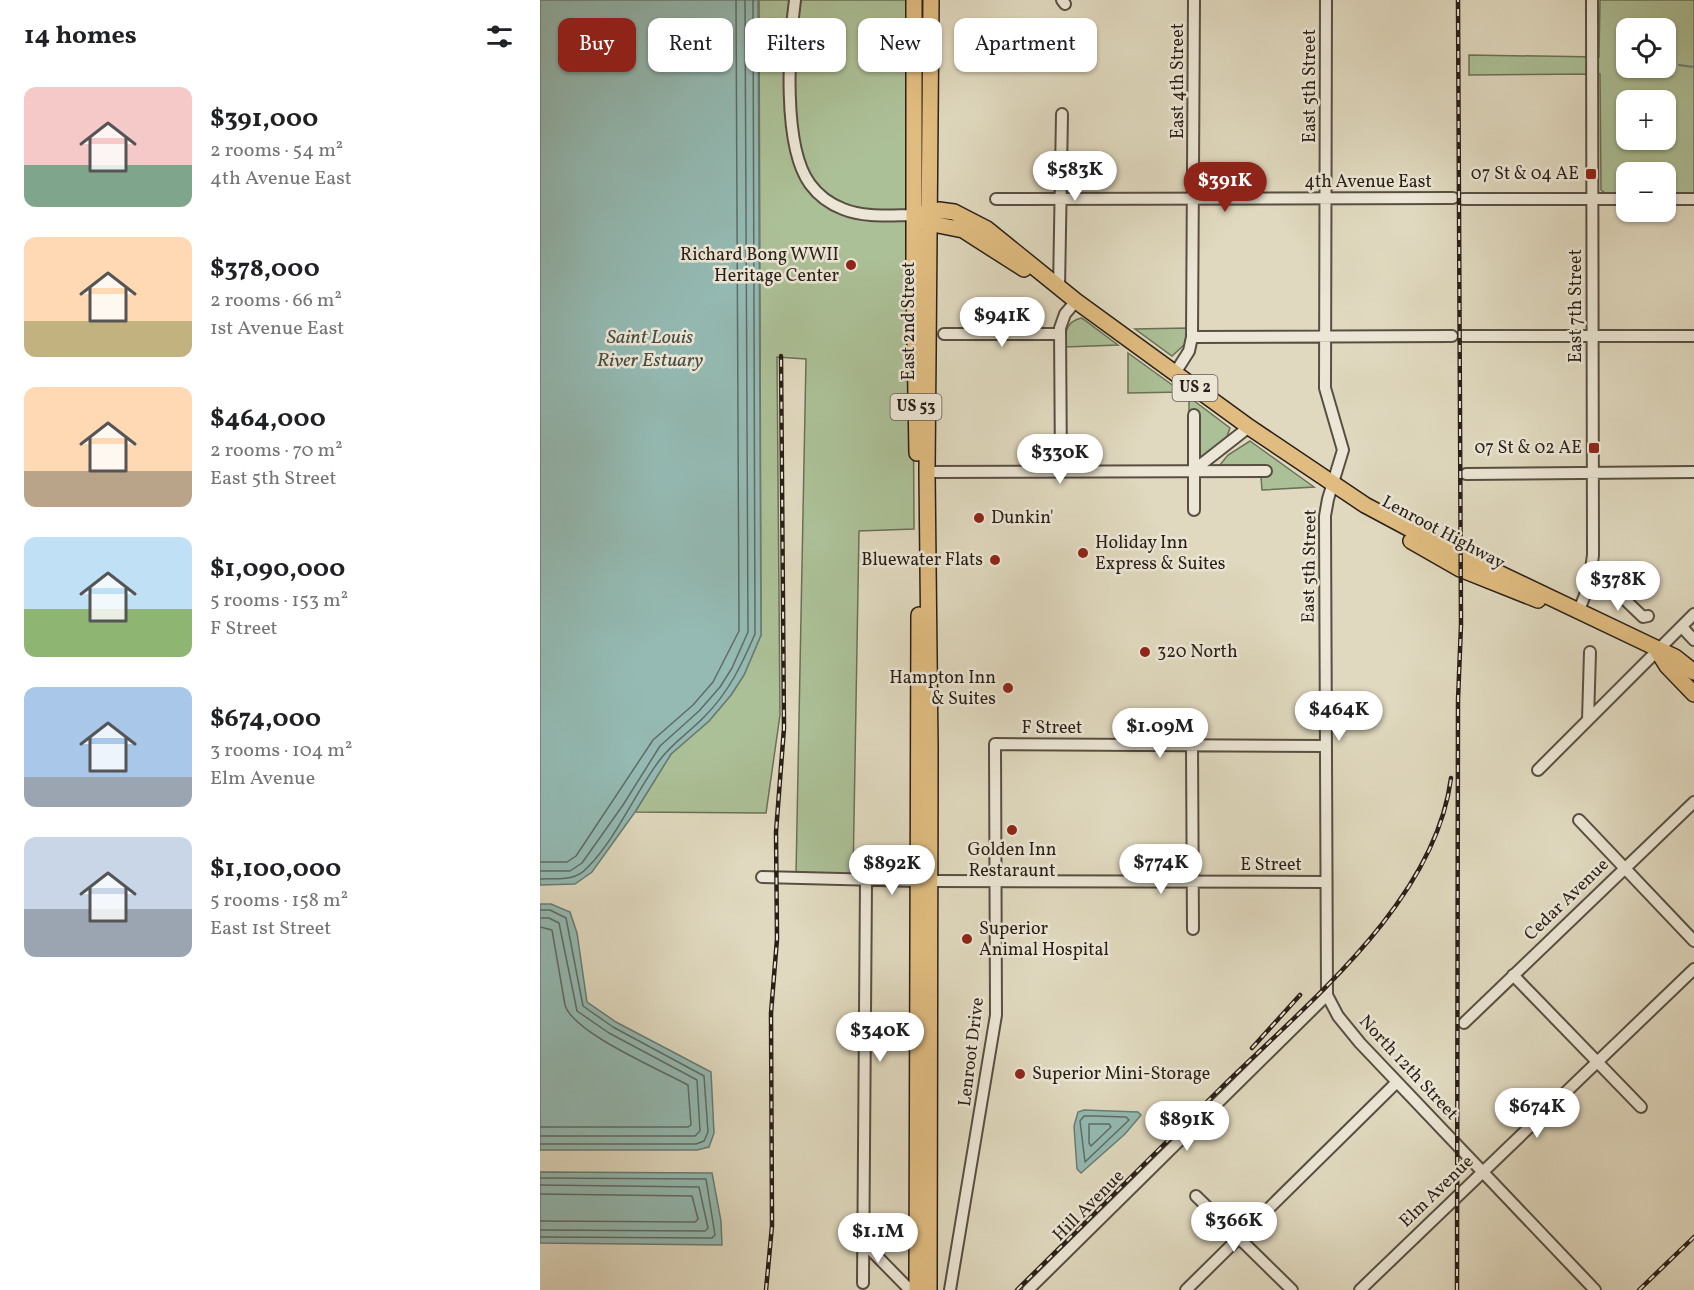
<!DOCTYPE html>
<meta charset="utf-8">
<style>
body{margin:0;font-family:Vollkorn,serif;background:#f6f6f6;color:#202124;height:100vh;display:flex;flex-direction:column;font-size:22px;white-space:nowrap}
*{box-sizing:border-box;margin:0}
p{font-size:20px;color:#757577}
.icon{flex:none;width:33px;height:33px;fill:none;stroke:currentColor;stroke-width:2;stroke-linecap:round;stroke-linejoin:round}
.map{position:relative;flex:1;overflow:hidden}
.drawer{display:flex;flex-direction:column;background:#fff;width:540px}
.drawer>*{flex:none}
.guide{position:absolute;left:18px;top:18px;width:570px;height:54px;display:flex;gap:12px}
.controls{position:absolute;left:1076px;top:18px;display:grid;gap:12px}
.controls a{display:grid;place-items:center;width:60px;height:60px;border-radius:12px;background:#fff;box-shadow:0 2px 4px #0004;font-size:30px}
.price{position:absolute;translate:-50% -51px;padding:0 14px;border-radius:21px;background:#fff;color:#222;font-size:20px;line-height:39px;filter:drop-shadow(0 2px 3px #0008)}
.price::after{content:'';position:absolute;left:50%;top:36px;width:18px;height:14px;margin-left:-9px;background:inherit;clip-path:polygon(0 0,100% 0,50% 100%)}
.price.on{background:#8f2418;color:#fff}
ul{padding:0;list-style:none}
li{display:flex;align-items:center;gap:18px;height:150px;padding:0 24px}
li span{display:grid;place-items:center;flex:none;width:168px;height:120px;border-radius:12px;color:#555}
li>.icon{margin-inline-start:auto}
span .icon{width:72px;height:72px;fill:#fffc;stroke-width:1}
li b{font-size:26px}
h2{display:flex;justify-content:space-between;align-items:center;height:72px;padding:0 24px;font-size:26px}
.pill{padding:0 21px;border-radius:12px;background:#fff;box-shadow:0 2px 4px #0004;font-size:21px;line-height:54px}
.pill.on{background:#8f2418;color:#fff}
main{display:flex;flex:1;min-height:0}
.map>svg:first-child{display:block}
</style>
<main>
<section class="drawer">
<h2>14 homes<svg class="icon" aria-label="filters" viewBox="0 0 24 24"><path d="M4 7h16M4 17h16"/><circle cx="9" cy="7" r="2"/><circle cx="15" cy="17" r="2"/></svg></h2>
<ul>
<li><span style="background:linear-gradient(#f6c9c9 65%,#7fa58c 0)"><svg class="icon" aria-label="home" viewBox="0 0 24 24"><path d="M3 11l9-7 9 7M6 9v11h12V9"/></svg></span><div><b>$391,000</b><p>2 rooms · 54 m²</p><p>4th Avenue East</p></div></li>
<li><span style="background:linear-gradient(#ffd9b3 70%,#c2b280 0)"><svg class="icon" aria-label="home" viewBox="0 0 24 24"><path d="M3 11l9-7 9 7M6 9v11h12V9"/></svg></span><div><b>$378,000</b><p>2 rooms · 66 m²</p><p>1st Avenue East</p></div></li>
<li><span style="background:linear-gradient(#ffd9b3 70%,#b9a48a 0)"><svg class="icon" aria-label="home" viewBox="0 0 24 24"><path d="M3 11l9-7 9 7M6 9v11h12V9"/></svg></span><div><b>$464,000</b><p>2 rooms · 70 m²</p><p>East 5th Street</p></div></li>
<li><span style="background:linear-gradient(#bfe0f5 60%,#8fb573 0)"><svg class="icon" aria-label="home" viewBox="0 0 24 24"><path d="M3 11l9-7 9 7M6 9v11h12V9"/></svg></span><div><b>$1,090,000</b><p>5 rooms · 153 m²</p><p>F Street</p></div></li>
<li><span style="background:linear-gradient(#a9c7e8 75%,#9aa5b1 0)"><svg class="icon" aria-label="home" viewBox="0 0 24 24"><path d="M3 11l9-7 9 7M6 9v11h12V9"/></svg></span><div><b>$674,000</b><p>3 rooms · 104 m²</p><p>Elm Avenue</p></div></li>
<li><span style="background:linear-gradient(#c9d6e8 60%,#9aa5b1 0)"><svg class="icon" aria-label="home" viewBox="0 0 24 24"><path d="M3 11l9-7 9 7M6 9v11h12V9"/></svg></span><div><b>$1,100,000</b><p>5 rooms · 158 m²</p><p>East 1st Street</p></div></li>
</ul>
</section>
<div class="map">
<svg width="1154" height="1290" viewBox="0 0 1154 1290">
<rect width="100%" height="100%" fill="#e0d9bf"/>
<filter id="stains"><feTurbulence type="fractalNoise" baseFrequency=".00333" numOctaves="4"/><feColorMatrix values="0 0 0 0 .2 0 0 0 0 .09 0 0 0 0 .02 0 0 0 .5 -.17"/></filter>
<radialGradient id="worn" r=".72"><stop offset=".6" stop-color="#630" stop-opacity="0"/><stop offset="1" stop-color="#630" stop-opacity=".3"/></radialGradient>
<path fill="#acc097" stroke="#6b7058" stroke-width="1.5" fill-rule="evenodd" d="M219 0H371L374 529 319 531 313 877 256 875 266 359 237 357 240 715 226 813 95 812 131 754 169 721 191 695 204 675 221 635Z
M1060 0H1154V196L1125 195V172H1086V195H1068L1061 190 1060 74 929 75V55L1059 57ZM1086 28H1125V68H1086ZM1086 100H1125V140H1086Z
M541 318 543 319 578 345 525 347C525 334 525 322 541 318Z
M648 328 645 344 632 356 595 329Z
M588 353 642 392 588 393Z
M649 397 690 428 686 439 659 461 649 414Z
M710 441 774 487 722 490 721 477 728 476V469L679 466 688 455Z"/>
<path fill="#94bab3" stroke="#6a7c75" stroke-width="1.5" d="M0 0H218L221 635 204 675 191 695 169 721 131 754 95 812 52 872 35 884 0 885Z
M0 904H11L30 912 37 933 47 1002 76 1022 171 1072 174 1133 169 1147 157 1150H0Z
M544 1110 598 1112 601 1115 585 1134 541 1173 537 1169 534 1126 538 1112Z
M0 1172 172 1173 181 1221 182 1245 0 1243Z"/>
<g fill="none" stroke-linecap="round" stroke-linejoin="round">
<path stroke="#5f6c66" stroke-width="1.5" d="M0 862H27L36 856 113 740 153 705 173 682 199 631 196 0
M0 871H30L42 863 83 805 120 746 159 711 180 687 192 668 208 632 205 0
M0 879C18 878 34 882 47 868 76 839 95 793 119 761 132 743 150 732 165 716 189 692 202 664 215 634L213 0
M0 910H10L26 918 43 1006 73 1027 164 1076 168 1132 164 1141 156 1144H0
M0 918H9L19 923 37 1011 69 1033 157 1080 160 1131 155 1136H0
M0 927 12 930 25 1005C33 1033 121 1070 148 1085L151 1125 148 1127H0
M554 1116 586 1117 589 1120 545 1162 540 1121 544 1116Z
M549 1124H569L571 1127 551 1146 549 1143Z
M0 1178 166 1179 175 1235 172 1238 0 1237
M0 1185 159 1187 168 1228 165 1231 0 1230
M0 1194 152 1196 158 1219 155 1222 0 1221"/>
<path stroke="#6a7c75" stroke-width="2" d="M219 64 242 61
M1139 65 1154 67"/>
<g stroke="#584e42" stroke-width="14">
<path id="minor" d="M255 0C249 45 242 146 270 184 278 195 290 204 303 209 325 218 351 215 375 215
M522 0 525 4
M786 0 785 388 803 450 788 499 785 516 787 995 798 1016 820 1043 1055 1290
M456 199 913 198
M923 199H1086
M1125 199H1154
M519 289 522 114
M404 334H520
M923 336H1154
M652 337 912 336
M635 373 649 351 652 337 654 0
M654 470 709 427
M521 471 520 328 525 314 536 301
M387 472 726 471
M926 474 1154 472
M654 510V415
M1052 568 1103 617 1108 616
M1039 610 1049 585 1053 555 1052 0
M1142 627 1154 640
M1048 720 1050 652
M652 745 653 929
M998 770 1154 614
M1039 820 1154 941
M222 877 379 881
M389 881 785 882
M973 975 1101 1107
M924 1023 1154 802
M656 1196 752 1290
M325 1244 370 1290
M323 1283 326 881
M410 1290 456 1015 455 744 785 746
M488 1290 787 995
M646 1290 857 1082
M820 1290 1154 969"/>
</g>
<g stroke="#2a1f18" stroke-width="18">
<path id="highway" d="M374 0V282L377 453
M381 214 399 210 414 212 447 229 536 301 709 427 825 505 898 544 1135 657 1154 672
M383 220 393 224 423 230 484 269
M871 541 920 569 998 600
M1117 650 1127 666 1154 694
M377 1290 379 615
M389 1290 390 748 387 472 391 0"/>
</g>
<use href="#minor" stroke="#ebe6d5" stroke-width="10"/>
<use href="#highway" stroke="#e0bc80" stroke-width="15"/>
<g stroke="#2a1f18" stroke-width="4.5">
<path id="rail" d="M712 1048 760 995
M226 1290 232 1226 231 1013 237 939 236 832 244 728 241 356
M477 1290C545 1223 612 1156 680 1089 765 1005 895 903 911 778
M917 1290 918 700 921 625 918 0
M1099 1290 1154 1237"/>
</g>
<use href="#rail" stroke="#ebe6d5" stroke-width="2" stroke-dasharray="7" stroke-linecap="butt"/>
</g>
<g fill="#8f2418" stroke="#ebe6d5" stroke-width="2">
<rect x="1045" y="168" width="12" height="12" rx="3"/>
<circle cx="311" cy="265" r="6"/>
<rect x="1048" y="442" width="12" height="12" rx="3"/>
<circle cx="439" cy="518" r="6"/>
<circle cx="543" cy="553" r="6"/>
<circle cx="455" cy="560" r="6"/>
<circle cx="605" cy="652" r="6"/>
<circle cx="468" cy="688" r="6"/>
<circle cx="472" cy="830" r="6"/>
<circle cx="427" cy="939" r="6"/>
<circle cx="480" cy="1074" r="6"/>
</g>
<g text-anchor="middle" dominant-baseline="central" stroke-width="5" stroke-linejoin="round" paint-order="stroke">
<g fill="#ebe6d5" stroke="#645b51" stroke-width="1.5">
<rect x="632.5" y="375" width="45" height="26" rx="4.5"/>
<rect x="350.5" y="394" width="51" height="26" rx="4.5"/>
</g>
<g font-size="16" font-weight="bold" fill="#2a1f18">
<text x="655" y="388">US 2</text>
<text x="376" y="407">US 53</text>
</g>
<g font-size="18" fill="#2a1f18" stroke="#ebe6d5">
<text transform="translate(638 81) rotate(-90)">East 4th Street</text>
<text transform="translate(770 86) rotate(-90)">East 5th Street</text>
<text x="828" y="182">4th Avenue East</text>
<text transform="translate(1036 306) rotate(-90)">East 7th Street</text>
<text transform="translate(369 321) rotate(-90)">East 2nd Street</text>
<text transform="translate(903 533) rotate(28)">Lenroot Highway</text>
<text transform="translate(770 566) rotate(-89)">East 5th Street</text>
<text x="512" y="728">F Street</text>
<text x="731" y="865">E Street</text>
<text transform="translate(1027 900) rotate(-44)">Cedar Avenue</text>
<text transform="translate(432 1052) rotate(-83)">Lenroot Drive</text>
<text transform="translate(868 1068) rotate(47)">North 12th Street</text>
<text transform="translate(897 1192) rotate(-44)">Elm Avenue</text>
<text transform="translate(549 1206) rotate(-45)">Hill Avenue</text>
</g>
<g font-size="18" fill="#2a1f18" stroke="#ebe6d5" text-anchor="end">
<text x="1039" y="174">07 St &amp; 04 AE</text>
<text x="299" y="255">Richard Bong WWII<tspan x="299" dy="21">Heritage Center</tspan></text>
<text x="1042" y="448">07 St &amp; 02 AE</text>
<text x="451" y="518" text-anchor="start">Dunkin'</text>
<text x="555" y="543" text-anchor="start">Holiday Inn<tspan x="555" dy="21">Express &amp; Suites</tspan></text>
<text x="443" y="560">Bluewater Flats</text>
<text x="617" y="652" text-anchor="start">320 North</text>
<text x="456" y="678">Hampton Inn<tspan x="456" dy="21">&amp; Suites</tspan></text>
<text x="472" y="850" text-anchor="middle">Golden Inn<tspan x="472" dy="21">Restaraunt</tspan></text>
<text x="439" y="929" text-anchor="start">Superior<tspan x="439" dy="21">Animal Hospital</tspan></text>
<text x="492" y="1074" text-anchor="start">Superior Mini-Storage</text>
</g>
<g font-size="20" font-style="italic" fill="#4a4e46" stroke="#ebe6d5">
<text x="110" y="338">Saint Louis<tspan x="110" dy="23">River Estuary</tspan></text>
</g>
</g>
<rect width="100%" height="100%" filter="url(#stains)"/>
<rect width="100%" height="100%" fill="url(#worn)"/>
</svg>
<div class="controls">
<a><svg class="icon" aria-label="locate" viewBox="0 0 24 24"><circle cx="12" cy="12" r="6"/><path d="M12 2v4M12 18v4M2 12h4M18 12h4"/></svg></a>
<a>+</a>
<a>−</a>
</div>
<b class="price" style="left:535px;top:202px">$583K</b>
<b class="price on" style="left:685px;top:213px">$391K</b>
<b class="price" style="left:462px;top:348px">$941K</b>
<b class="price" style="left:520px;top:485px">$330K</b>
<b class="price" style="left:1078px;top:612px">$378K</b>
<b class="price" style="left:799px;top:742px">$464K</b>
<b class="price" style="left:620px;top:759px">$1.09M</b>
<b class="price" style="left:621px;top:895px">$774K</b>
<b class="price" style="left:352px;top:896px">$892K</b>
<b class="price" style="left:340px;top:1063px">$340K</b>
<b class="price" style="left:997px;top:1139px">$674K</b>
<b class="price" style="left:647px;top:1152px">$891K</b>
<b class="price" style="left:694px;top:1253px">$366K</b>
<b class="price" style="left:338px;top:1264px">$1.1M</b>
<div class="guide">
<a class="pill on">Buy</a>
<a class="pill">Rent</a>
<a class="pill">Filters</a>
<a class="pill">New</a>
<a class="pill">Apartment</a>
</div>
</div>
</main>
